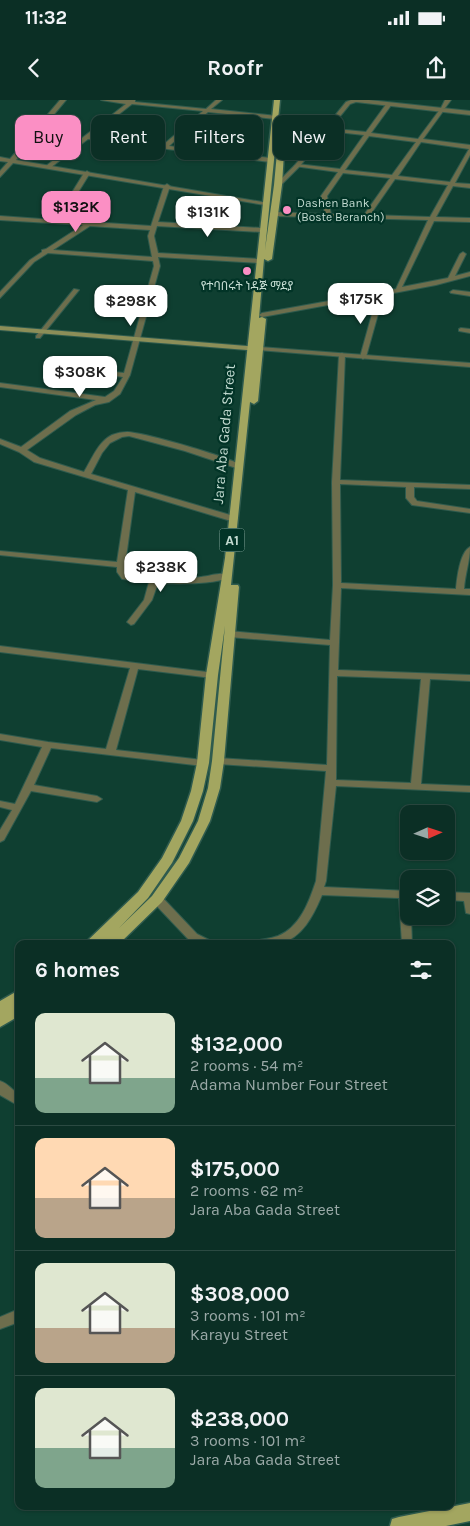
<!DOCTYPE html>
<meta charset="utf-8">
<style>
body{margin:0;font-family:Karla,"Noto Sans Ethiopic",sans-serif;background:#193b32;color:#f1f3f6;height:100vh;display:flex;flex-direction:column;font-size:19px;white-space:nowrap}
*{box-sizing:border-box;margin:0}
p{font-size:16px;color:#9aa9a7}
.icon{flex:none;width:28px;height:28px;fill:none;stroke:currentColor;stroke-width:2;stroke-linecap:round;stroke-linejoin:round}
.map{position:relative;flex:1;overflow:hidden}
.sheet{position:absolute;left:15px;top:840px;width:440px;height:570px;display:flex;flex-direction:column;background:#0b2f25;border-radius:10px;box-shadow:0 1px 4px #0004,0 0 0 1px #2b4a42}
.sheet>*{flex:none}
.banner{position:absolute;left:15px;top:15px;width:440px;height:45px;display:flex;gap:10px}
.needle{width:32px;rotate:87deg}
.fabs{position:absolute;left:400px;top:705px;display:grid;gap:10px}
.fabs a{display:grid;place-items:center;width:55px;height:55px;border-radius:10px;background:#0b2f25;box-shadow:0 1px 4px #0004,0 0 0 1px #2b4a42;font-size:25px}
.price{position:absolute;translate:-50% -42px;padding:0 11px;border-radius:10px;background:#fff;color:#222;font-size:16px;line-height:32px;filter:drop-shadow(0 1px 2px #0008)}
.price::after{content:'';position:absolute;left:50%;top:30px;width:15px;height:11px;margin-left:-8px;background:inherit;clip-path:polygon(0 0,100% 0,50% 100%)}
.price.on{background:#fb8fc4;color:#111}
ul{padding:0;list-style:none}
li{display:flex;align-items:center;gap:15px;height:125px;padding:0 20px}
li+li{border-top:1px solid #2b4a42}
li span{display:grid;place-items:center;flex:none;width:140px;height:100px;border-radius:10px;color:#555}
li>.icon{margin-inline-start:auto}
span .icon{width:60px;height:60px;fill:#fffc;stroke-width:1}
li b{font-size:21px}
h2{display:flex;justify-content:space-between;align-items:center;height:60px;padding:0 20px;font-size:21px}
.pill{padding:0 18px;border-radius:10px;background:#0b2f25;box-shadow:0 1px 4px #0004,0 0 0 1px #2b4a42;font-size:18px;line-height:45px}
.pill.on{background:#fb8fc4;color:#111}
.status{display:flex;justify-content:space-between;align-items:center;height:35px;padding:0 25px;background:#0b2f25;direction:ltr}
.status svg{height:14px;fill:currentColor}
header{display:flex;justify-content:space-between;align-items:center;height:65px;padding:0 20px;background:#0b2f25;font-size:22px;font-weight:700}
.map>svg:first-child{display:block}
</style>
<div class="status"><b>11:32</b><svg viewBox="0 0 49 12"><path d="M0 12V9h3v3zM5 12V6h3v6zM10 12V3h3v9zM15 12V0h3v12zM26 1h20v11H26zM47 4h2v5h-2z"/></svg></div>
<header><svg class="icon" aria-label="back" viewBox="0 0 24 24"><path d="M15 5l-7 7 7 7"/></svg>Roofr<svg class="icon" aria-label="share" viewBox="0 0 24 24"><path d="M12 15V3M7 8l5-5 5 5M5 13v7h14v-7"/></svg></header>
<div class="map">
<svg width="470" height="1426" viewBox="0 0 470 1426">
<rect width="100%" height="100%" fill="#0f3f31"/>
<g fill="none" stroke-linecap="round" stroke-linejoin="round">
<g stroke="#2f5b4e" stroke-width="2">
<path id="minor" d="M101 0H135V2L206 9 216 0H222L211 9 277 16 275 19 208 12 169 46 270 58 273 60 270 62 88 39 50 68H46V66L126 4ZM132 4 203 11 163 45 91 36Z
M445 0H451L445 8H441Z
M387 3 392 4 371 33 418 39 441 8 444 10 423 39 470 45V55L455 83 470 84V88L453 86 436 117 470 118V122L434 121 402 187 448 178 460 154 463 152 466 154 455 176 470 172V176L436 185 378 196 380 207 366 257 363 259 360 257 374 207 372 197 262 217 259 215 262 213 396 189 428 120 273 116 270 114 273 112 325 114 321 96 338 72 294 66 297 64 340 69 364 35 328 31 325 29 326 28 366 32ZM369 36 416 42 392 75 345 70ZM421 42 469 49 450 82 398 76ZM343 73 390 78 364 115 331 114 327 96ZM395 79 448 85 430 117 370 115Z
M87 71 90 73 61 120 151 126 164 86 167 84 170 86 158 122 262 128 265 130 262 132 157 126 154 136 158 153 259 159 262 161 259 163 158 157 160 166 130 275 120 294 109 302 95 305 76 315 27 350 40 358 84 372C92 359 98 342 112 335 117 333 122 332 127 332 143 332 232 358 243 366L239 368H236L185 351 129 336 122 337 110 343 102 353 91 374 237 417 238 419 234 421H231L135 392 125 465V472L128 475C152 478 177 480 201 477 210 476 225 471 231 476 219 485 174 484 158 483L152 500 134 524 131 525 127 522 144 500 149 482 122 479 117 472V467L0 455V451L117 462 128 390 34 362 19 352 0 344V339L21 347 70 311 96 300 0 287V283L105 297 114 291 123 277 66 269 63 267 64 266 124 273 154 166 153 161 48 153 34 162 0 198V192L30 160 42 152V150L46 149 83 125 0 120V116L55 120 84 73ZM90 126 150 130 148 136 152 157 53 150Z
M74 189 79 190 40 238H36V236Z
M453 190 470 192V196L451 193 450 192Z
M461 228 470 229V233L459 231V229Z
M342 253 345 255 340 380 470 385V389L414 387V397L417 401 470 409V413L412 405 406 398V387L340 384 341 483 456 489C457 478 460 452 470 447 470 461 465 474 464 489H470V495L341 488 338 570 470 575V581L430 579 421 684 470 686V692L336 686 326 781 324 787 409 791V816H411L412 844H402L399 798 322 795C314 814 302 839 280 843 272 845 261 844 253 844L254 841C262 839 270 839 278 836 300 827 309 802 316 781L326 671 218 664 213 661 218 658 327 665 330 545 229 537 225 534 229 531 330 540 333 485 332 382 339 255ZM337 576 421 579 411 683 336 680Z
M0 546 215 573 217 575 215 577 212 578 138 569 116 650 203 660 208 663 203 666 51 648 34 685 97 696 102 699 97 702 31 691 4 740 0 742V730L12 710 0 707V701L15 704 42 647 0 640V634L48 642 106 649 130 568 0 552Z
M446 792 470 793V814L466 813 464 801 446 800Z
M157 795 161 796 197 834 211 841 212 844H197L189 840 153 802 152 799 153 796Z
M0 981C7 983 13 990 19 995V1006L0 995Z
M19 1209V1222L0 1229V1217Z"/>
</g>
<g stroke="#2f5b4e" stroke-width="2">
<path id="tertiary" d="M60 0H66L16 60 268 103 265 105 13 63 0 77V71L8 62 0 61V57L10 59Z
M351 0H369L470 11V15L356 2 350 4 299 67 280 86H276V84L295 65 346 2Z
M260 247 470 263V267L258 250V248Z"/>
</g>
<g stroke="#2f5b4e" stroke-width="2">
<path id="secondary" d="M0 226 260 247 263 249 260 251 0 230Z"/>
</g>
<g stroke="#2f5b4e" stroke-width="3">
<path id="primary" d="M274 0H280L265 150 274 85 280 20 283 18 286 20 282 85 272 159 268 161 264 159 259 218 262 217 266 219 258 301 254 304 250 302 231 485H238L239 487 224 661 220 688 210 721 189 763 162 802 119 844H103L105 841 101 844H84L138 792 162 758 181 721 191 691 197 663 206 575 225 458ZM225 526 212 661 208 688 198 721 179 758 152 796 119 828 148 798 172 763 193 721 203 691 209 663 218 575Z
M19 890V902L16 905 19 904V916L0 927V901Z
M470 1403V1421L446 1426H390L392 1419 399 1417Z"/>
</g>
<use href="#minor" fill="#6d6e4d" fill-rule="evenodd"/>
<use href="#tertiary" fill="#6d6e4d" fill-rule="evenodd"/>
<use href="#secondary" fill="#8c8e58" fill-rule="evenodd"/>
<use href="#primary" fill="#a3a660" fill-rule="evenodd"/>
</g>
<g fill="#fb8fc4" stroke="#023427" stroke-width="2">
<circle cx="287" cy="110" r="5"/>
<circle cx="247" cy="171" r="5"/>
</g>
<g text-anchor="middle" dominant-baseline="central" stroke-width="4.5" stroke-linejoin="round" paint-order="stroke">
<g font-size="12" fill="#c3dbd1" stroke="#023427" text-anchor="start">
<text x="297" y="103">Dashen Bank<tspan x="297" dy="14">(Boste Beranch)</tspan></text>
<text x="247" y="186" text-anchor="middle">የተባበሩት ነዳጅ ማደያ</text>
</g>
<rect fill="#023427" stroke="#89a99e" stroke-width="1" x="219.5" y="428.5" width="25" height="23" rx="4"/>
<g font-size="14" font-weight="bold" fill="#c3dbd1">
<text x="232" y="440">A1</text>
</g>
<g font-size="15" fill="#c3dbd1" stroke="#023427">
<text transform="translate(224 334) rotate(-85)">Jara Aba Gada Street</text>
</g>
</g>
</svg>
<div class="fabs">
<a><svg class="needle" viewBox="-14 -14 28 28"><path d="M0-13l5 13h-10z" fill="#e53935"/><path d="M0 13l5-13h-10z" fill="#9aa9a7"/></svg></a>
<a><svg class="icon" aria-label="layers" viewBox="0 0 24 24"><path d="M12 4l9 5-9 5-9-5zM3 14l9 5 9-5"/></svg></a>
</div>
<b class="price on" style="left:76px;top:133px">$132K</b>
<b class="price" style="left:208px;top:138px">$131K</b>
<b class="price" style="left:361px;top:225px">$175K</b>
<b class="price" style="left:131px;top:227px">$298K</b>
<b class="price" style="left:80px;top:298px">$308K</b>
<b class="price" style="left:161px;top:493px">$238K</b>
<div class="banner">
<a class="pill on">Buy</a>
<a class="pill">Rent</a>
<a class="pill">Filters</a>
<a class="pill">New</a>
</div>
<section class="sheet">
<h2>6 homes<svg class="icon" aria-label="filters" viewBox="0 0 24 24"><path d="M4 7h16M4 17h16"/><circle cx="9" cy="7" r="2"/><circle cx="15" cy="17" r="2"/></svg></h2>
<ul>
<li><span style="background:linear-gradient(#dfe7d0 65%,#7fa58c 0)"><svg class="icon" aria-label="home" viewBox="0 0 24 24"><path d="M3 11l9-7 9 7M6 9v11h12V9"/></svg></span><div><b>$132,000</b><p>2 rooms · 54 m²</p><p>Adama Number Four Street</p></div></li>
<li><span style="background:linear-gradient(#ffd9b3 60%,#b9a48a 0)"><svg class="icon" aria-label="home" viewBox="0 0 24 24"><path d="M3 11l9-7 9 7M6 9v11h12V9"/></svg></span><div><b>$175,000</b><p>2 rooms · 62 m²</p><p>Jara Aba Gada Street</p></div></li>
<li><span style="background:linear-gradient(#dfe7d0 65%,#b9a48a 0)"><svg class="icon" aria-label="home" viewBox="0 0 24 24"><path d="M3 11l9-7 9 7M6 9v11h12V9"/></svg></span><div><b>$308,000</b><p>3 rooms · 101 m²</p><p>Karayu Street</p></div></li>
<li><span style="background:linear-gradient(#dfe7d0 60%,#7fa58c 0)"><svg class="icon" aria-label="home" viewBox="0 0 24 24"><path d="M3 11l9-7 9 7M6 9v11h12V9"/></svg></span><div><b>$238,000</b><p>3 rooms · 101 m²</p><p>Jara Aba Gada Street</p></div></li>
</ul>
</section>
</div>
